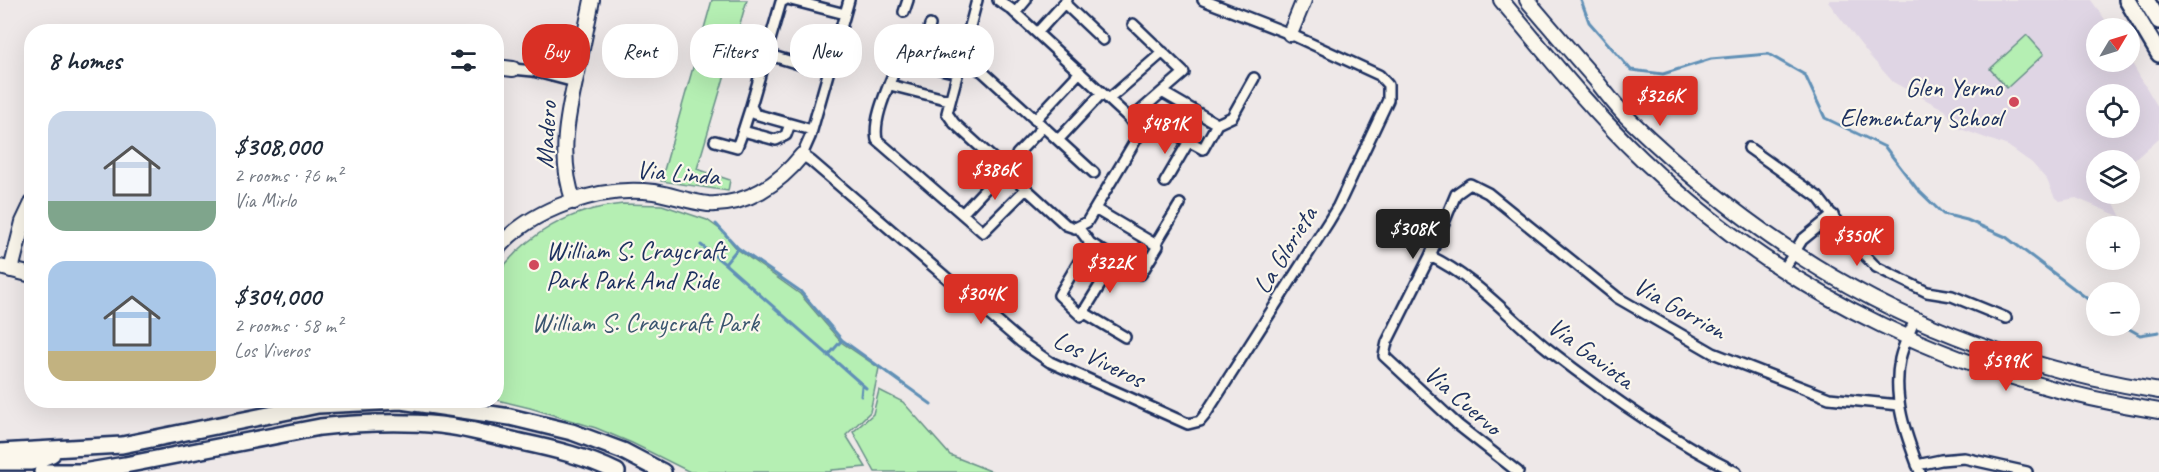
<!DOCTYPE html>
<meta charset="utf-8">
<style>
body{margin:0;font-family:Caveat,sans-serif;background:#f2f2f3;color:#1f2937;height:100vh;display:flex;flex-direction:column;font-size:22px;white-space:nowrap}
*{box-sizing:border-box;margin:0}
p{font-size:20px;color:#747a83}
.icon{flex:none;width:33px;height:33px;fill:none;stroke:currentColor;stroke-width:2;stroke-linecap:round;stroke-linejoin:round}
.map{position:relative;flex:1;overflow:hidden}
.sheet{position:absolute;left:24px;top:24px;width:480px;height:384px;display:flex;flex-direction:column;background:#fff;border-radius:24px;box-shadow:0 6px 24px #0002}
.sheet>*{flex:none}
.banner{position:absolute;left:522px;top:24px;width:570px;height:54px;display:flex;gap:12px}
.needle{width:39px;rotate:52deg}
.fabs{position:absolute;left:2086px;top:18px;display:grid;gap:12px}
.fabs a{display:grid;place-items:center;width:54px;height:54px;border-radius:50%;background:#fff;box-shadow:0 6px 24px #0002;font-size:30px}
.price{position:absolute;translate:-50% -51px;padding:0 14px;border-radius:6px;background:#d93025;color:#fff;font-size:20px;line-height:39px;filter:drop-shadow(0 2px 3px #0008)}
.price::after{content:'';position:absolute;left:50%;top:36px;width:18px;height:14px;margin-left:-9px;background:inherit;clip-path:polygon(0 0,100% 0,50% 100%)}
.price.active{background:#222;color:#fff}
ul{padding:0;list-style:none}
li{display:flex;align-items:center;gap:18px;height:150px;padding:0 24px}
li span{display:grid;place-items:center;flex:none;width:168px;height:120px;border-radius:18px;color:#555}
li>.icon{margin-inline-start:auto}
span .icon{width:72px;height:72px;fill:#fffc;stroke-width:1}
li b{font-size:26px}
h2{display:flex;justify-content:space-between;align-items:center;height:72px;padding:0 24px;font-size:26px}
.pill{padding:0 21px;border-radius:24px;background:#fff;box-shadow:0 6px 24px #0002;font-size:21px;line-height:54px}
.pill.active{background:#d93025;color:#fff}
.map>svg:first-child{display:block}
</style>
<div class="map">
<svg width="2159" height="472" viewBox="0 0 2159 472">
<rect width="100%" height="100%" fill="#eee8e8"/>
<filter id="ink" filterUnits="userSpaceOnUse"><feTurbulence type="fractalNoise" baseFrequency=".0167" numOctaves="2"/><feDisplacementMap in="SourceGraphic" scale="12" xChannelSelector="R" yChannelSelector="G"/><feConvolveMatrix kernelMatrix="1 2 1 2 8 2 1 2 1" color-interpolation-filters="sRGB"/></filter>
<g filter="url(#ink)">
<path fill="#dfd5e4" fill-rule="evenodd" d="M1830 0H2091L2111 28H2097V62H2130V60L2159 109V138L2130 164V160H2097V194H2114V203L2121 217 2076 198 2060 201 2054 196 2047 180 2032 163 2008 146 1958 128 1945 110 1893 82 1869 55 1828 2ZM2097 94H2130V128H2097Z"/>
<path fill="#b5efb3" stroke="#688f88" stroke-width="1.5" d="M712 0H747L697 169 730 180 728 191 661 181Z
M2027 35 2044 54 2007 88 1990 69Z
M623 204 662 205 707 220 721 230 737 249 800 294 841 342 879 368 870 412 846 435 866 467 832 470 830 472H690L632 443 596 428 530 408 497 400V275C527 233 571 209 623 204Z
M879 390 903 402 950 455 993 472H875L853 432 873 414Z"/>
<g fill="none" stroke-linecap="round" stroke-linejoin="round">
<path stroke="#6190b6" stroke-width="3" d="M1581 0 1589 22 1631 70 1663 74 1711 59 1768 54 1805 75 1825 118 1885 147 1917 189 1943 214 1967 220 2006 237 2097 306
M716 224 738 248
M701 245 725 264 866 388
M725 264 738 248 800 291 842 340
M2124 326 2140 335 2159 332
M828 356 842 340 931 404
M861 396 862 386"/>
<g stroke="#1b2f5e" stroke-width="14">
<path id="street" d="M785 0 781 2 751 106 755 114 812 130
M791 0 845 14
M849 0 810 137 802 155 811 161 1021 342 1050 362 1188 424 1200 421 1205 415 1329 221 1338 206 1388 100V85L1379 75 1290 34 1203 0
M977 0 947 113 954 123 1066 225 1075 228 1087 222 1140 133
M998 0 1011 9 1128 117 1140 133
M1064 3 1103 40
M904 12 908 0
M1015 13 1026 0
M1133 24 1184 73 1162 92
M1037 33 1067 0
M766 54 809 67
M920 64 930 25
M959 64 974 67 983 72 1058 140
M513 69 533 71 575 82
M957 73 899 59C891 82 872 117 877 140L983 232 1026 189
M890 85 949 100
M1109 99 1163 52
M751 106 743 131 776 140 786 135 790 124
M1035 120 1080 72
M1130 120 1162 92 1217 124
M1140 133 1159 125 1203 149 1217 124 1232 117 1254 78
M715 141 737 147 743 131
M1749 148 1818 197 1855 245 1876 267 1927 292 1952 296 2006 318
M1017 154 1043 127
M1094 173 1058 140 1102 93
M1165 182 1189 141
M962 214 1004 169
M1078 227 1090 243 1141 274 1158 246 1095 209
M1090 243 1059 295 1081 316 1116 259
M1155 245 1180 204
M1430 256C1476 278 1509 318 1548 349 1607 395 1669 439 1736 472
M1783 271 1802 240 1833 215
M1083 312 1125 337
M1915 319C1910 332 1903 345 1900 359 1892 399 1906 435 1920 472
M1917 465 1941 460 1964 458 2027 472
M1518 472 1458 425 1384 356 1387 342 1430 256 1456 194 1470 184 1488 193 1618 298 1713 353 1829 398 1899 405"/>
</g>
<g stroke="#1b2f5e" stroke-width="18">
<path id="secondary" d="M1501 0C1546 54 1591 110 1642 159 1784 295 1965 381 2159 411
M1527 0C1549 26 1572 53 1595 79 1606 93 1617 108 1630 120 1784 269 1947 357 2159 391
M1290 34 1304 0
M496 67 513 69
M574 202C558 158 567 117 577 73 582 49 587 24 592 0
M496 250C531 208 601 185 654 192 672 195 690 202 708 204 746 206 779 184 802 155
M0 267 32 275
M11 270 23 222 32 203"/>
</g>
<g stroke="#1b2f5e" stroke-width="20">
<path id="primary" d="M2127 0 2159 54
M2146 0 2159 21
M0 452 122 445 318 405 401 401 510 417 572 432 623 451 663 472
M0 462H31L52 454
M42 472H83L125 465 320 427C359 423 400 421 440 425 467 428 494 436 521 442 554 449 587 457 617 472"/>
</g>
<use href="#street" stroke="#fbf7ec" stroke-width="9"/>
<use href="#secondary" stroke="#fbf7ec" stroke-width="14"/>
<use href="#primary" stroke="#fbf7ec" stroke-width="15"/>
</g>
</g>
<g fill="#d1495b" stroke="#fbf7ec" stroke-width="2">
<circle cx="2014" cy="102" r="6"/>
<circle cx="534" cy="265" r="6"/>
</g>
<g text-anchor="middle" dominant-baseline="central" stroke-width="4.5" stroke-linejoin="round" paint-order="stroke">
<g font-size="26" fill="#1b2f5e" stroke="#fbf7ec" text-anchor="end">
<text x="2002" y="87">Glen Yermo<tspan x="2002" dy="30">Elementary School</tspan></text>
<text x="546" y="250" text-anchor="start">William S. Craycraft<tspan x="546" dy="30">Park Park And Ride</tspan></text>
</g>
<g font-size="26" fill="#1b2f5e" stroke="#fbf7ec">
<text transform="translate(546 135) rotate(-87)">Madero</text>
<text transform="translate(678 173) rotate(5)">Via Linda</text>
<text transform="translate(1285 250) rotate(-58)">La Glorieta</text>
<text transform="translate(1680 308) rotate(29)">Via Gorrion</text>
<text transform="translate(1591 353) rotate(37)">Via Gaviota</text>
<text transform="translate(1099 359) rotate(26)">Los Viveros</text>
<text transform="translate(1463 400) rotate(41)">Via Cuervo</text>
</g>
<g font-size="26" fill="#3a556f" stroke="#fbf7ec">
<text x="645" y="322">William S. Craycraft Park</text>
</g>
</g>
</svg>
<div class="fabs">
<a><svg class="needle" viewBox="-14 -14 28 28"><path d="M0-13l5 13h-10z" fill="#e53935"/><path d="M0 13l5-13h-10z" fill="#747a83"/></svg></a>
<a><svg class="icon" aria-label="locate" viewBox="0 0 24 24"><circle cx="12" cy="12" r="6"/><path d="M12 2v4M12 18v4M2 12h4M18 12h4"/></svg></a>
<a><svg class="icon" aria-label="layers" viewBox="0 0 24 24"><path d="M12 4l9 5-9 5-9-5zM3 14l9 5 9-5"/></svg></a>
<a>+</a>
<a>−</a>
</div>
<b class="price" style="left:1660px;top:127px">$326K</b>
<b class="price" style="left:1165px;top:155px">$481K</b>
<b class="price" style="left:995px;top:201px">$386K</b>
<b class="price active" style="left:1413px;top:260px">$308K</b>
<b class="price" style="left:1857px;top:267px">$350K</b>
<b class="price" style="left:1110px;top:294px">$322K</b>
<b class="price" style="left:981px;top:325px">$304K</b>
<b class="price" style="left:2006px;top:392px">$599K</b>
<div class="banner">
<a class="pill active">Buy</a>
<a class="pill">Rent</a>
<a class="pill">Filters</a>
<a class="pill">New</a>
<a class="pill">Apartment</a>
</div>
<section class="sheet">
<h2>8 homes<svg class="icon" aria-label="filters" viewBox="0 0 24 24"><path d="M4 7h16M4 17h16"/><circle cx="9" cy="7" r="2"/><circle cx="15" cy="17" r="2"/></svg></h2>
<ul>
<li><span style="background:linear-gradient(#c9d6e8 75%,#7fa58c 0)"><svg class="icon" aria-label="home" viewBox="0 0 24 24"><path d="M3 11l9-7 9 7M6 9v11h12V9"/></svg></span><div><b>$308,000</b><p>2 rooms · 76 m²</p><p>Via Mirlo</p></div></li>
<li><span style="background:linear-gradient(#a9c7e8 75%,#c2b280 0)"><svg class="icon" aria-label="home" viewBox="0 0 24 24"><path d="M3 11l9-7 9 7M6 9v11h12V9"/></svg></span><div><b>$304,000</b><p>2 rooms · 58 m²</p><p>Los Viveros</p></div></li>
</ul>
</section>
</div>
